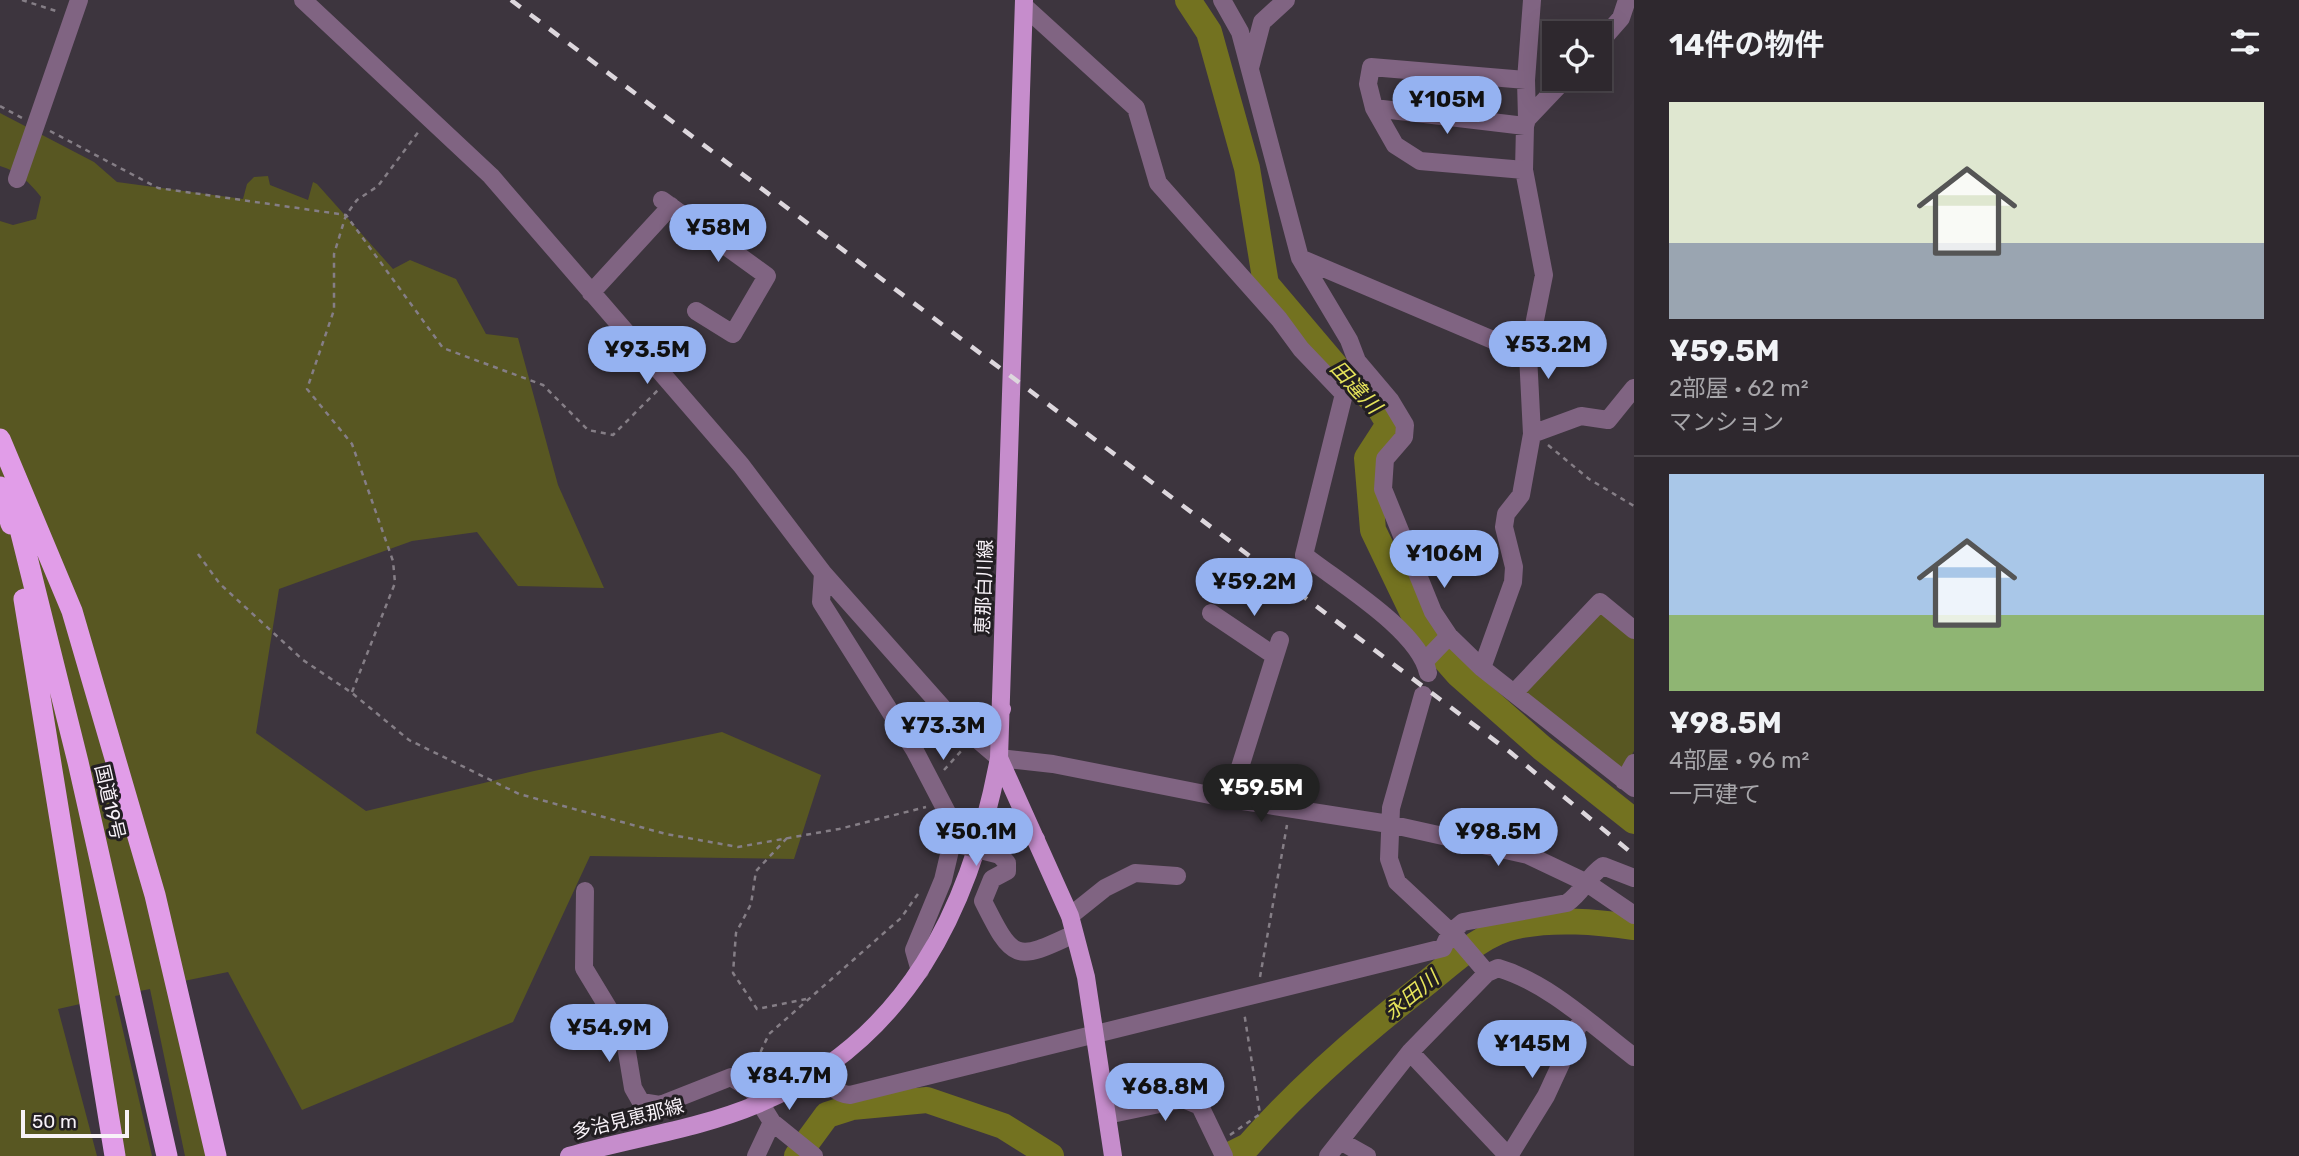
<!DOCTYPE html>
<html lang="ja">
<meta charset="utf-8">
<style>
body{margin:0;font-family:Rubik,"Noto Sans JP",sans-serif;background:#363036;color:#f1f3f6;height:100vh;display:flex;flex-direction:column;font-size:26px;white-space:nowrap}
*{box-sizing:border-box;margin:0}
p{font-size:23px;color:#a7a6aa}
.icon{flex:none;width:38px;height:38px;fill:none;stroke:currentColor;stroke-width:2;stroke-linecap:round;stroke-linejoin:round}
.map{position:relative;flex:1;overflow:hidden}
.drawer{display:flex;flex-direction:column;background:#2e282e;width:665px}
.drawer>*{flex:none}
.buttons{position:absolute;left:1542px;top:21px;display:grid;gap:14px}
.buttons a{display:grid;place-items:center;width:70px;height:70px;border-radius:0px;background:#2e282e;box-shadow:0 7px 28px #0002,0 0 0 2px #49444a;font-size:35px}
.scale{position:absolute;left:21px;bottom:18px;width:108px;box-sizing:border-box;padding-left:7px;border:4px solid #f8f2f8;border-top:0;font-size:19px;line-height:24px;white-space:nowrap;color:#f8f2f8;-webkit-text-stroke:5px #221e22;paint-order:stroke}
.price{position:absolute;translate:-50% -60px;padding:0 16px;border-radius:24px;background:#95b2f1;color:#111;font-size:23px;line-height:46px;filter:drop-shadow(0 2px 4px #0008)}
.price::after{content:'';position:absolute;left:50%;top:42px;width:21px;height:16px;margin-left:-10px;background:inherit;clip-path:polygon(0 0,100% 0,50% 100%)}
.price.selected{background:#222;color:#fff}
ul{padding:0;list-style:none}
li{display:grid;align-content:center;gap:14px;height:371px;padding:0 35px}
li+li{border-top:2px solid #49444a}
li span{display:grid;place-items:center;height:217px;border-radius:0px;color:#555}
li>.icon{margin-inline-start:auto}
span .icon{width:126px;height:126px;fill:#fffc;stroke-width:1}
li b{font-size:30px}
h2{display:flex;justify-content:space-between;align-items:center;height:84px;padding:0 35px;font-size:30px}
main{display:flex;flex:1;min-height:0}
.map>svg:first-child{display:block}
</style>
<main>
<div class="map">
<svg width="1634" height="1156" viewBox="0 0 1634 1156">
<rect width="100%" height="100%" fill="#3d353e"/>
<path fill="#585722" d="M0 113 94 162 117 182 243 199 247 184 254 177 268 176 270 185 308 200 313 182 317 184 393 269 410 260 456 279 486 334 518 338 558 485 604 588 518 586 477 532 412 541 279 589 256 733 366 811 534 771 722 732 821 775 794 859 590 856 513 1022 302 1110 228 972 169 984 207 1156H185L150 989 115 996 152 1156H124L98 1000 58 1009 97 1156H0V221L13 225 36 219 41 197C30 183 18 171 0 166Z
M1599 609 1634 637V751L1623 771 1522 694Z"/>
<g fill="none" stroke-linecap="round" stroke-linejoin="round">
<path stroke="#737220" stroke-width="26" d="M1188 0 1209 32 1247 168 1266 284 1338 369 1377 404 1389 424 1367 458 1373 530 1423 634 1458 674 1542 748 1634 821
M797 1156 827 1115 852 1107 927 1100 1003 1126 1051 1156
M1228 1156 1248 1146C1301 1086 1361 1034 1424 985 1450 964 1483 932 1517 926 1555 918 1597 922 1634 927"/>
<path stroke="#857e86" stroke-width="2.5" stroke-dasharray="5 5" stroke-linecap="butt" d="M22 0 59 12
M0 106 22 118
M50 131 158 188 346 215 443 348 543 385 588 430 613 435 658 390
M1548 445 1589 479 1634 506
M198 554 220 584 303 660 352 693 409 740 519 794 666 834 738 847 839 829 926 807
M352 692 395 583 393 561 352 444 307 389 334 310V254L346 215 357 200 378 186 419 131
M944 770 963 749
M787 838 756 871 751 904 736 933 733 973 757 1009 806 999
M1260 977 1287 825
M752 1070 769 1034 901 918 920 891
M1230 1135 1260 1114 1244 1012"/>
<path stroke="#806482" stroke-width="18" d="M303 0 491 176 741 465 823 573 950 716 999 758 1053 764 1230 799 1389 824 1528 855 1587 883 1634 915
M1222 0 1240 32 1300 258 1349 340 1357 361 1390 400 1405 425 1404 437 1385 459 1383 489 1433 612 1449 636 1482 668 1634 788
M1024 6 1136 108 1158 183 1279 319 1301 349 1344 394
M1600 42 1621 18 1627 0
M1250 68 1262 22 1286 0
M1374 108 1525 126
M1527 119 1526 80 1532 0
M1524 170 1420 161 1395 145 1374 108 1368 84 1371 67 1526 80
M17 179 79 0
M662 200 767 276 733 334 696 311
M1300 258 1528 355
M591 293 671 206
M1357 361 1344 394 1304 555C1338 582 1419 630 1428 673
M1532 434 1581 416 1608 420 1634 388
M823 573 821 602 915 751 951 820 952 842 943 880 914 950 920 971
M1211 613 1275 656
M1425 661 1449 636
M1482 668 1513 582 1514 567 1504 527 1506 514 1521 495 1532 434 1528 355 1544 275 1524 170 1525 126 1527 119 1565 79
M1514 693 1600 602 1634 630
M1423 695 1391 808 1389 859 1397 882 1458 939 1487 973
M1624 781 1634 763
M1230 799 1280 640
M1000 855 1007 863V871L992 879 983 901C1013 961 1015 962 1074 934
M585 891 584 968 624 1034 633 1088 641 1102 660 1105 731 1077 752 1090 772 1122 814 1156
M1070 916 1105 888 1135 873 1177 876
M1410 1052 1508 1156
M820 1069C828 1082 834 1094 850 1095L1443 948 1450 933 1463 922 1567 903C1582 893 1588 876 1603 866L1634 878
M1107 1115 1183 1099 1200 1106 1224 1156
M1342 1142 1367 1156
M756 1156 772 1122
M1328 1156 1410 1052 1487 973 1498 968C1549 983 1592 1025 1634 1057
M1509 1156 1546 1096 1582 1018"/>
<path stroke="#c68dcc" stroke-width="18" d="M1024 0 999 758 1070 916 1086 977 1113 1156
M961 726C980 729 991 726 1002 709
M979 842C1000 827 1014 827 1036 839
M569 1156C631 1138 699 1129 758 1104 907 1041 971 908 999 758"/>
<path stroke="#e19de8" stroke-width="21" d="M0 439 72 611 155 895 216 1156
M0 487 11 524
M14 505 78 762 167 1156
M24 599 115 1156"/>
<path stroke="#ddd7dd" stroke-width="4.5" stroke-dasharray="12 12" stroke-linecap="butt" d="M511 0 1510 752 1634 855"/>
<path stroke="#806482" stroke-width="18" d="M961 845 1000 855"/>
</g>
<g text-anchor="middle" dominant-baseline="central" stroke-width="6" stroke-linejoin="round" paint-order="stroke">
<g font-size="19" fill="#f8f2f8" stroke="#221e22">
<text transform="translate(984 587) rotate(-88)">恵那白川線</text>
<text transform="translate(110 802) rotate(77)">国道19号</text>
<text transform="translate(628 1119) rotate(-14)">多治見恵那線</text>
</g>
<g font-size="21" font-style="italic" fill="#e5e35a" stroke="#221e22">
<text transform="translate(1356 387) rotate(47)">田違川</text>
<text transform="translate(1411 995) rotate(-39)">永田川</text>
</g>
</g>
</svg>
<div class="buttons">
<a><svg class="icon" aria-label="locate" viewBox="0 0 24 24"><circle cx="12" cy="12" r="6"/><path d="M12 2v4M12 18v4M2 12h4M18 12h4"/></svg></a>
</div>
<div class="scale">50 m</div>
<b class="price" style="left:1447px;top:136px">¥105M</b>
<b class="price" style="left:718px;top:264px">¥58M</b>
<b class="price" style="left:1548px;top:381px">¥53.2M</b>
<b class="price" style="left:647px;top:386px">¥93.5M</b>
<b class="price" style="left:1444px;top:590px">¥106M</b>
<b class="price" style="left:1254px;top:618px">¥59.2M</b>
<b class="price" style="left:943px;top:762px">¥73.3M</b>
<b class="price selected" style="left:1261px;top:824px">¥59.5M</b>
<b class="price" style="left:976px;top:868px">¥50.1M</b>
<b class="price" style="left:1498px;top:868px">¥98.5M</b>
<b class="price" style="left:609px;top:1064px">¥54.9M</b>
<b class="price" style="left:1532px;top:1080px">¥145M</b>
<b class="price" style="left:789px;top:1112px">¥84.7M</b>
<b class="price" style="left:1165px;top:1123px">¥68.8M</b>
</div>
<section class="drawer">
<h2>14件の物件<svg class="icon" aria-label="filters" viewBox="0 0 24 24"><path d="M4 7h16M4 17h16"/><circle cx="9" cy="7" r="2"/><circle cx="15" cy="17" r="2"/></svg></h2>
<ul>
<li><span style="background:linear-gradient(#dfe7d0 65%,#9aa5b1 0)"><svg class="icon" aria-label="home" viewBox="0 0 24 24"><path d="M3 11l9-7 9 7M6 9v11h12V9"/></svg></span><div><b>¥59.5M</b><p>2部屋 · 62 m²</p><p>マンション</p></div></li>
<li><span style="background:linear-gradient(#a9c7e8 65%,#8fb573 0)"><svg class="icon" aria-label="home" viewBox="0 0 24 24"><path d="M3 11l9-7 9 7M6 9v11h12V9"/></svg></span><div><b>¥98.5M</b><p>4部屋 · 96 m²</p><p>一戸建て</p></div></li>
</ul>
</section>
</main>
